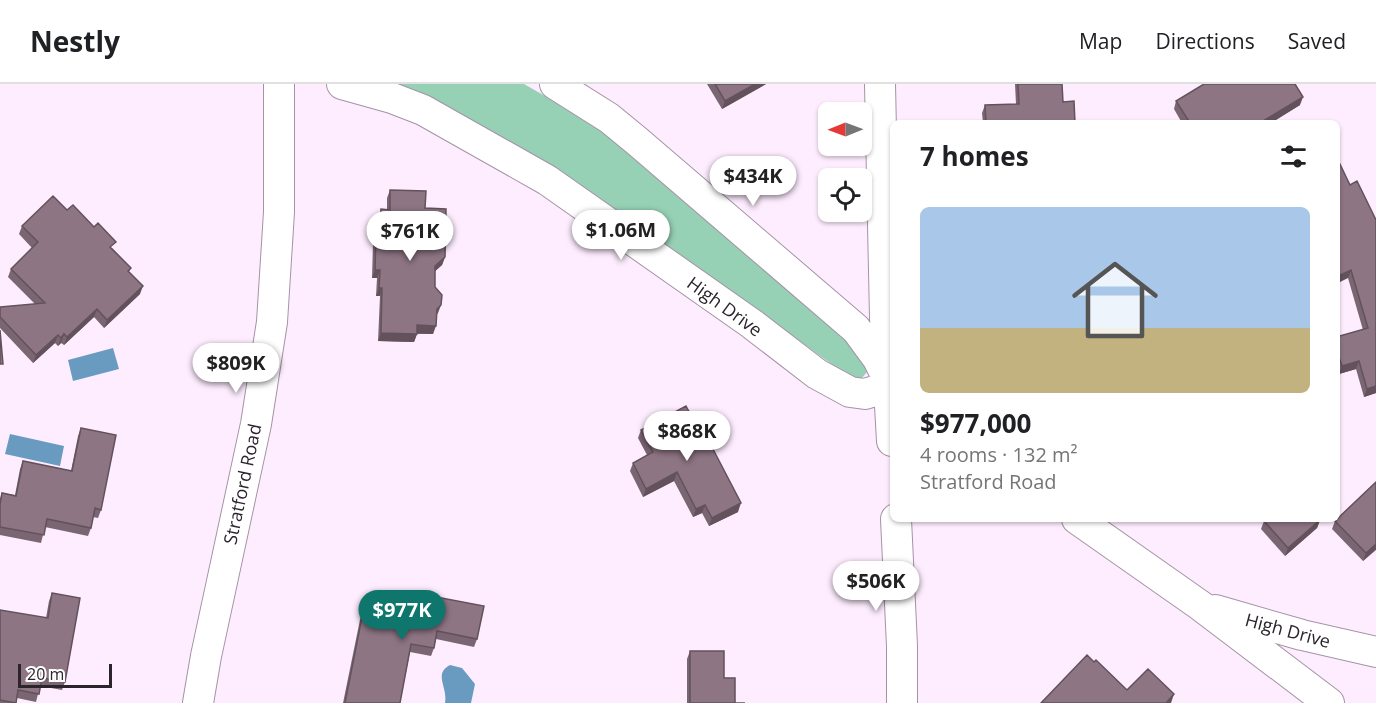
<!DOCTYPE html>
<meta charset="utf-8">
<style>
body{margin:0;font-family:"Open Sans",sans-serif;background:#f6f6f6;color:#202124;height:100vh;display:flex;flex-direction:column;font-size:22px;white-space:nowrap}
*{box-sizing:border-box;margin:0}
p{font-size:20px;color:#757577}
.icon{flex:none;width:33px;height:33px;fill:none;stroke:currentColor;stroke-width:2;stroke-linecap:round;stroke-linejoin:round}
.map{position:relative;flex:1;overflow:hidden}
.panel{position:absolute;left:890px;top:36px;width:450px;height:402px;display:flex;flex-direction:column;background:#fff;border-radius:9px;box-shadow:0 2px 4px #0004}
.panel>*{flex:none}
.needle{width:39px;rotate:269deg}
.controls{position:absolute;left:818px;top:18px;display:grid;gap:12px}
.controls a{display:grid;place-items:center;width:54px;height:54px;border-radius:9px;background:#fff;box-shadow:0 2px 4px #0004;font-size:30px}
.scale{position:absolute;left:18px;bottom:15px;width:94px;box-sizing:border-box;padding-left:6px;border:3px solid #2b242c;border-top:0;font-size:16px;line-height:21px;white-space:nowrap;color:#2b242c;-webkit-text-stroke:4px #fff;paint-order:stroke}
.price{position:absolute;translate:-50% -51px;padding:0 14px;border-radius:21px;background:#fff;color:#222;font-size:20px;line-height:39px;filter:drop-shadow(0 2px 3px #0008)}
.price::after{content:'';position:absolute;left:50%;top:36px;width:18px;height:14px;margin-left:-9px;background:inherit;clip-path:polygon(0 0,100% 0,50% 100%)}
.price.selected{background:#0f766e;color:#fff}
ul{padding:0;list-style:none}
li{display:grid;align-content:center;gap:12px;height:318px;padding:0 30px}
li span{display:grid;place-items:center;height:186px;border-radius:9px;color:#555}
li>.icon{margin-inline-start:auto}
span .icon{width:108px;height:108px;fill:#fffc;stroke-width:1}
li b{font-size:26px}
h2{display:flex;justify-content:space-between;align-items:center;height:72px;padding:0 30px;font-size:26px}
header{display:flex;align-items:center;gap:36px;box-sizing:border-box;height:84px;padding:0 30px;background:#fff;border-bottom:2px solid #e0e0e0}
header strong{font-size:28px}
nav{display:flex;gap:33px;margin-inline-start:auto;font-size:21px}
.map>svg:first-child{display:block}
</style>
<header>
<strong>Nestly</strong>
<nav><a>Map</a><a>Directions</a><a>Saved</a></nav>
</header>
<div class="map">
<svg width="1376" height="619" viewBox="0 0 1376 619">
<rect width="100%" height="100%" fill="#feedff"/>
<path fill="#96d0b5" d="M391 0H524L552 16 602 48 637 75 862 271 868 287 861 295 848 292 750 221 529 70 444 21Z"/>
<path fill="#699bc0" d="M113 264 119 285 73 297 68 276Z
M10 350 64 362 60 382 5 370Z
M450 581 462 584 475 600 471 619H445C448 603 433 590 450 581Z"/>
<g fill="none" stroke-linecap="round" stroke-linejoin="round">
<g stroke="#a592a6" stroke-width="32">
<path id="minor" d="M342 0 392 14 423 26 547 96 752 240 817 290 850 308 865 310 890 302
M555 0 609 34 637 57 856 245 878 275 892 304
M880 0 885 234 892 357
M896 435 902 562V619
M1077 435 1201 522 1329 619
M1215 526 1302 551 1376 568
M198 619 206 572 256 340 272 238 279 128V0"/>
</g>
<use href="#minor" stroke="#fff" stroke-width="30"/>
</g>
<path fill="#7a6572" d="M707 0H766L722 25Z
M1015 0H1062L1063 18 1075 39H983L982 29 985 21 1016 20Z
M1176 17 1300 21 1271 39H1182L1174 25Z
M1350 101 1376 136V309L1364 313 1356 285 1339 290 1336 282V253L1363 246 1348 194Z
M390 106 425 124 445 173 442 181 435 187V203L438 229 436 230 433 250H417L414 258 378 257 380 212H376L377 194H372L373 159 376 151H378V134L381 125 387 126V114Z
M67 126 113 165 131 184 129 188 140 210 104 244 94 233 64 261 61 259 58 262 55 259 33 279 0 244V223L35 220 8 193 11 185 32 164 19 150 22 142Z
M81 344 101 426 98 434 93 433 91 444 88 452 45 443 41 459 0 451V415L2 409 15 411 20 385 23 377 71 387 78 352Z
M641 346 738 428 709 442 702 429 693 433 674 397 643 413 630 387 633 379 647 371 638 354Z
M1376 398V466L1363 477 1332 445 1335 437Z
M1320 436 1317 444 1285 472 1261 445 1264 437Z
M410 508 477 555 474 563 436 555 434 564 431 572 410 568 400 619H343L363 521 366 513 406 521Z
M52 509 65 598 62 606 40 602 36 618 17 614 16 619H0V526L46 534 49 517Z
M690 567 724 594 735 619H745H687V575Z"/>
<path fill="#63525c" d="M755 0H766L722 25 725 17Z
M1303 13 1300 21 1271 39H1260Z
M445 173 442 181 432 190 435 182Z
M375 186H380L377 194H372Z
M1351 186 1348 194 1336 200V193Z
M143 202 140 210 104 244 107 236Z
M379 204H382L380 212H376Z
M441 221 438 229 434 233 437 225Z
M97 225 94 233 64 261 67 253Z
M417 241 436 242 433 250 414 249Z
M381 249 417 250 414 258 378 257Z
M64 250 61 259 58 262 61 254Z
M58 251 55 259 33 279 36 271Z
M1359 277 1356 285 1339 290 1342 282Z
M1376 302V309L1364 313 1367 305Z
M677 388 674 397 643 413 646 405Z
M741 419 738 428 709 442 712 434Z
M705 421 702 429 693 433 696 425Z
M1320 436 1317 444 1285 472 1288 464Z
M1376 460V465L1363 477 1366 469Z
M1174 610 1171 619H1166Z"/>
<path fill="#8e7584" stroke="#63525c" stroke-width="1.5" d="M715 0H755L725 17Z
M1018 0H1062L1063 18 1074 17 1075 39H986L985 21 1019 20Z
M1204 0H1295L1303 13 1260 39H1190L1176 17Z
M1338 76 1350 101 1357 97 1376 136V302L1367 305 1359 277 1342 282 1336 264V253L1368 244 1351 186 1336 193V77Z
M390 106 426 107 425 124 446 125 445 173 435 182V203L442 211 441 221 437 225 436 242 417 241V250L381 249 382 204H379L380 186H375L376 151H381V125L390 126Z
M53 112 67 126 73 121 94 143 98 139 116 158 110 163 131 184 128 187 143 202 107 236 97 225 67 253 64 250 61 254 58 251 36 271 0 233V223L45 219 11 185 38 158 22 142Z
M0 246 3 280H0Z
M686 322 699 346 702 344 741 419 712 434 705 421 696 425 677 388 646 405 633 379 653 368 641 346Z
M81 344 116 351 101 426 95 424 91 444 47 435 44 451 0 443V420L2 409 16 412 23 377 72 387Z
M1376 398V460L1366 469 1335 437Z
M1265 435H1319L1320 436 1288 464 1264 437Z
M410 508 484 522 477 555 437 547 434 564 411 560 400 619H345L366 513 408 521Z
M52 509 80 514 65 598 42 594 39 610 18 606 16 619 0 616V526L48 534Z
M690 567H724V594H735V619H745H690Z
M1087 571 1094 578 1096 576 1127 606 1148 585 1174 610 1166 619H1041Z"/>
<g text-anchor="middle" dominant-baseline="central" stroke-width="6" stroke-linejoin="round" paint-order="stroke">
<g font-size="18" fill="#2b242c" stroke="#fff">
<text transform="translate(725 222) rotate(36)">High Drive</text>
<text transform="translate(242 400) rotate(-78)">Stratford Road</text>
<text transform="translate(1288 546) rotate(15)">High Drive</text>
</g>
</g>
</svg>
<div class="controls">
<a><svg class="needle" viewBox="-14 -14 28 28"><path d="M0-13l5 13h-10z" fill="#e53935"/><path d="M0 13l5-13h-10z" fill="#757577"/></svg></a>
<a><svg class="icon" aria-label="locate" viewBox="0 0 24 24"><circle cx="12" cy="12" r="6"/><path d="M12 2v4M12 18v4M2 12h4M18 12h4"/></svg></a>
</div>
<div class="scale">20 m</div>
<b class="price" style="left:753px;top:123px">$434K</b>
<b class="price" style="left:621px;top:177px">$1.06M</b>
<b class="price" style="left:410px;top:178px">$761K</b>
<b class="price" style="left:236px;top:310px">$809K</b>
<b class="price" style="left:687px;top:378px">$868K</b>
<b class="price" style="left:876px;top:528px">$506K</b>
<b class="price selected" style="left:402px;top:557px">$977K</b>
<section class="panel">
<h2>7 homes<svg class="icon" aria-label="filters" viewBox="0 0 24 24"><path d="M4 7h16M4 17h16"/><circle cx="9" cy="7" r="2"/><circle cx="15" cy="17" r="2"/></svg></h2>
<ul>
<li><span style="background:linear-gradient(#a9c7e8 65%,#c2b280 0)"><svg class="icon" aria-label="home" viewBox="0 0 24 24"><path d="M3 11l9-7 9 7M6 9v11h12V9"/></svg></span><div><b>$977,000</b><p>4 rooms · 132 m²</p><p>Stratford Road</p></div></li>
</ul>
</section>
</div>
